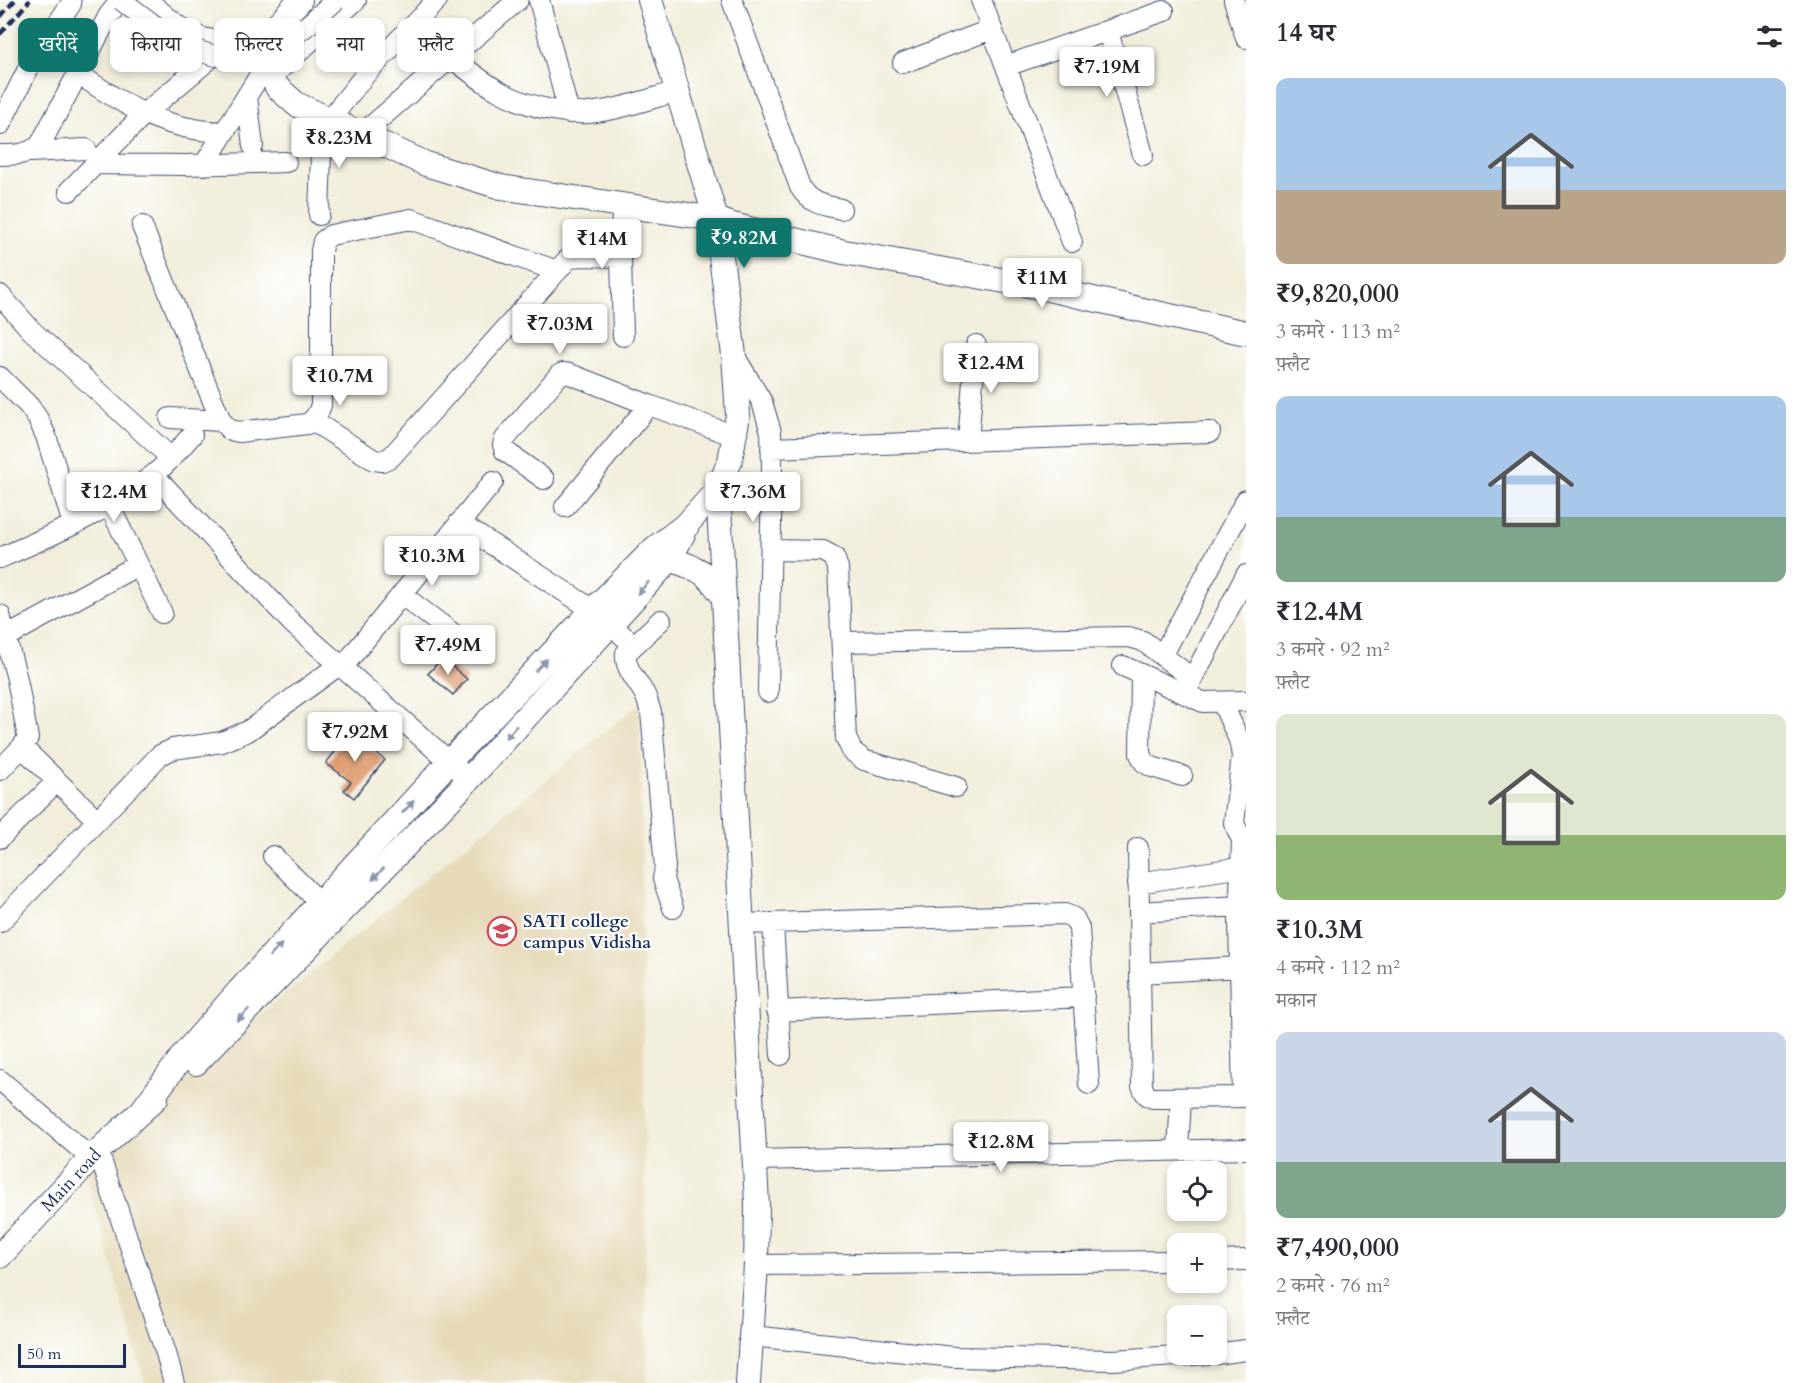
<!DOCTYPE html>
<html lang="hi">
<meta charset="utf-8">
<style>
body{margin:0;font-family:Cardo,"Noto Serif Devanagari",serif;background:#f7f7f7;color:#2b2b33;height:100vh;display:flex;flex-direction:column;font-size:22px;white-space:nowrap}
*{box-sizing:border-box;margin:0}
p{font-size:20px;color:#7c7c81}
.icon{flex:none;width:33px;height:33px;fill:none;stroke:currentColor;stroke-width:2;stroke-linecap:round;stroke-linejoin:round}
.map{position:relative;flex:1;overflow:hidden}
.drawer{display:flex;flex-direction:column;background:#fff;width:570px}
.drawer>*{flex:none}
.hud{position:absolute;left:18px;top:18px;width:570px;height:54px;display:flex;gap:12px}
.buttons{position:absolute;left:1167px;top:1161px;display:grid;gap:12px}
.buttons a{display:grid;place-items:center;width:60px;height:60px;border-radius:12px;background:#fff;box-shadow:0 3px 9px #0003;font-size:30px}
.scale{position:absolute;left:18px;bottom:15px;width:108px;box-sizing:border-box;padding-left:6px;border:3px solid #1b2f5e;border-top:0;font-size:16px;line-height:21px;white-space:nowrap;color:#1b2f5e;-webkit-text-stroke:4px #fff;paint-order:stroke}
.price{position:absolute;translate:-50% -51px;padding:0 14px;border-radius:6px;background:#fff;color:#222;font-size:20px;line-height:39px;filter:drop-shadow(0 2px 3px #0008)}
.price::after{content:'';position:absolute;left:50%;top:36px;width:18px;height:14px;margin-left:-9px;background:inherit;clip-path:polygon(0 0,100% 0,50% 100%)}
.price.active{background:#0f766e;color:#fff}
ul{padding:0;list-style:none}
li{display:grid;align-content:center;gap:12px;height:318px;padding:0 30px}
li span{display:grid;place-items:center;height:186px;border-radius:12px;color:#555}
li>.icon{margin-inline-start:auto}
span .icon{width:108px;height:108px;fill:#fffc;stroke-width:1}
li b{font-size:26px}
h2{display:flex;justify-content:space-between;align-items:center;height:72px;padding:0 30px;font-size:26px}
.pill{padding:0 21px;border-radius:12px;background:#fff;box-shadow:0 3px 9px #0003;font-size:21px;line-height:54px}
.pill.active{background:#0f766e;color:#fff}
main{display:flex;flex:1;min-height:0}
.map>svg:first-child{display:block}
</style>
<main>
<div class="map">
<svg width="1246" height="1383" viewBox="0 0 1246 1383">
<rect width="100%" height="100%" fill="#fff"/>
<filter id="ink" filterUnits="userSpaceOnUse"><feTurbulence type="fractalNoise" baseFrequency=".0167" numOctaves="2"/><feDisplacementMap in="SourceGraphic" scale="12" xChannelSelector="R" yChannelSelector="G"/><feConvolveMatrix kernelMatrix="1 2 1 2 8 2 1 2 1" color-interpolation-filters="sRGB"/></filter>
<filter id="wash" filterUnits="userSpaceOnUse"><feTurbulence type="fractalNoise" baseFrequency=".008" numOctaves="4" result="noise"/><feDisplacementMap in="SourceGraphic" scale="24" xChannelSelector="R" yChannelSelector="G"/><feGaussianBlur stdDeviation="1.35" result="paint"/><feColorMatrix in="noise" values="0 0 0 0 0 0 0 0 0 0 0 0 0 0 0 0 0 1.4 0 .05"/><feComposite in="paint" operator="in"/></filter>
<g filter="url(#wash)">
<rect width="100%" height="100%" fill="#f2eedb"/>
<path fill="#e6daba" d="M640 703 647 1383H145L82 1160Z"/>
<g id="blocks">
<path fill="#dd9667" d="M442 658 467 679 453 695 428 674Z
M350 733 385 760 354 798 344 790 351 782 326 763Z"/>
</g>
</g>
<g filter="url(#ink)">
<use href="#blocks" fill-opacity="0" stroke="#3b4c71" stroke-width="1.5"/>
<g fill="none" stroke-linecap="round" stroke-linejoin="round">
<g stroke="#3b4c71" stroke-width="22">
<path id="minor" d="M147 0C163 13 178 28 197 36 220 45 249 39 272 36
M539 0 569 113
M732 0 800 187C810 204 823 205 841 209
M981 0 1072 242
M1234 0 1246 38
M1108 31 1143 155
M452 58C485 84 509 102 552 110 564 112 576 114 588 113 619 110 649 99 678 91
M903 63 992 29
M1006 66 1164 11
M77 73C125 106 163 130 224 132
M272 76 356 0
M247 96 253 146
M0 125 33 59 71 4
M362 134 518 0
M30 152 86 149
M0 155C16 155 27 155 40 145L109 15 121 0
M95 164 186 165 286 162
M204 165 266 65
M69 191 144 114 232 40
M622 205 621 257 623 336
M319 215 321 154 330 119 365 75 437 0
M142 226 221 421 230 430 239 432 307 424C315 419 318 414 321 405V251L323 241 331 235 411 219 557 271
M0 295 31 330 171 458
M734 355 762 402 771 432 772 467 768 692
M0 377 29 406 38 419 46 436 73 524
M170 418 221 421
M313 421 374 460 382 461 391 457 567 260 576 256 621 257
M968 441 976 345
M771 448 1210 432
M154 475 293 624 469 779
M544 479 505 451 503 445 505 439 559 375 563 373 570 374 649 405 735 436
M109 505 162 613
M565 507 649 405
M459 523 593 610 634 645
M771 550 823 551 834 557 838 568 846 738 852 751 864 760 956 787
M0 558C53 535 108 511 153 475 168 464 179 449 192 435
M402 595 464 642
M0 615 17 679 28 738 22 747 0 770
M661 620 626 653C624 670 640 683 646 697 648 702 649 707 651 712L665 867 663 879 673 908
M6 637 138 565
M842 642 1129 637 1143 641 1193 679
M1162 656 1246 500
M1123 666 1203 702 1246 701
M342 668 493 482
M1141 674 1140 754 1144 762 1152 767 1182 776
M1185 694 1246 575
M1222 702 1239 740 1242 756 1234 823 1242 840 1239 922 1243 1097
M22 747 97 820
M0 838 57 781
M1138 848 1142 1086C1144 1092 1146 1096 1153 1098L1246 1097
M273 856 320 903
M1138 883 1242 867
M1139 912 1240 906
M0 922 160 755 173 749 222 742 248 731 339 665
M773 923 781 1055
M742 924 1065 914 1074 918 1079 928 1089 1084
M1140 973 1240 967
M777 1011 1084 997
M0 1080 92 1159
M1178 1150 1181 1098
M98 1151 166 1353 174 1383
M754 1160 1246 1149
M1216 1261 1246 1260
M756 1265 1178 1261
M751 1336 954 1357 1113 1360 1209 1354
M1216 1354 1246 1350"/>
</g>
<g stroke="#3b4c71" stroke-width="26">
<g id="major">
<path d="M300 0 274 28 266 65 277 87 296 104 426 164 501 187 716 219 732 225 844 252 1039 287 1246 333"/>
<path d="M718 489 757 1204 756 1265 748 1383"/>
<path d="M670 559C699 569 706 571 723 596"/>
<path d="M196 1063 460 789 670 559 686 528"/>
<path d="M144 1108 185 1053 239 991 449 762 593 610 655 548 688 523 718 489 730 461 738 415 734 355 716 219 650 0"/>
<path id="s1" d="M0 1256 98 1151 156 1098"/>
</g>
</g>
<use href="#minor" stroke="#fff" stroke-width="20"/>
<use href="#major" stroke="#fff" stroke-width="24"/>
<path stroke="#1b2f5e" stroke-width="4.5" stroke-dasharray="9 4.5" stroke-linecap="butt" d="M0 17 15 0
M0 34 30 0"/>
<g stroke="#3b4c71" stroke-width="22" stroke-linecap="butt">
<path id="minor-bridge" d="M121 0 183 47 216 56H243L285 41 308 25 336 0"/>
</g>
<use href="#minor-bridge" stroke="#fff" stroke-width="20"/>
</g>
<defs><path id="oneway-solid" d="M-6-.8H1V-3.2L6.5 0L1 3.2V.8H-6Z" transform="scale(1.5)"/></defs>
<g fill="#8d97ae">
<use href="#oneway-solid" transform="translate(643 588) rotate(133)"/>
<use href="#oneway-solid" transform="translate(541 665) rotate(-47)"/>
<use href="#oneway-solid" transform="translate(511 732) rotate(132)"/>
<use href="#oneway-solid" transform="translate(408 807) rotate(-47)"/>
<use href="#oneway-solid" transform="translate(378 874) rotate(134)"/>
<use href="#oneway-solid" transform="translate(276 950) rotate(-47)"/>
<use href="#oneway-solid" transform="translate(243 1015) rotate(134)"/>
</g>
</g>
<defs>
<g id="university-ring" transform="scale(1.5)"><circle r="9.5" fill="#fff" stroke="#d1495b" stroke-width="1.5"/><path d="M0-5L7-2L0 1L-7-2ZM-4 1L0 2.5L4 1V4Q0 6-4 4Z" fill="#d1495b"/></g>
</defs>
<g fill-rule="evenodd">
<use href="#university-ring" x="502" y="931"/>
</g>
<g text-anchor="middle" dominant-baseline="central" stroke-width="4.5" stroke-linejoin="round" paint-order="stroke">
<g font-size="18" font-weight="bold" fill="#1b2f5e" stroke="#fff" text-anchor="start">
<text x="523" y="921">SATI college<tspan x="523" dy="21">campus Vidisha</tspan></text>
</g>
<g font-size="18" fill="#1b2f5e" stroke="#fff">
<text stroke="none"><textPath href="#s1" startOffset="104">Main road</textPath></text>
</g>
</g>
</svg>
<div class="buttons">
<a><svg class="icon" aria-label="locate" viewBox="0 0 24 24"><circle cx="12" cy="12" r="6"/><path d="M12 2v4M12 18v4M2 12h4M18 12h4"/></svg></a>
<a>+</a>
<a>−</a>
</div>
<div class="scale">50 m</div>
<b class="price" style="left:1107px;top:98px">₹7.19M</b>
<b class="price" style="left:339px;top:169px">₹8.23M</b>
<b class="price active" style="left:744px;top:269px">₹9.82M</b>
<b class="price" style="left:602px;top:270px">₹14M</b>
<b class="price" style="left:1042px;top:309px">₹11M</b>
<b class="price" style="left:560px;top:355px">₹7.03M</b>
<b class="price" style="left:991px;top:394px">₹12.4M</b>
<b class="price" style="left:340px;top:407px">₹10.7M</b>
<b class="price" style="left:114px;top:523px">₹12.4M</b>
<b class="price" style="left:753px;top:523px">₹7.36M</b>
<b class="price" style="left:432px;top:587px">₹10.3M</b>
<b class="price" style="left:448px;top:676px">₹7.49M</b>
<b class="price" style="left:355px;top:763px">₹7.92M</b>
<b class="price" style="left:1001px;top:1173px">₹12.8M</b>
<div class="hud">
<a class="pill active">खरीदें</a>
<a class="pill">किराया</a>
<a class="pill">फ़िल्टर</a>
<a class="pill">नया</a>
<a class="pill">फ़्लैट</a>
</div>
</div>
<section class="drawer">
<h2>14 घर<svg class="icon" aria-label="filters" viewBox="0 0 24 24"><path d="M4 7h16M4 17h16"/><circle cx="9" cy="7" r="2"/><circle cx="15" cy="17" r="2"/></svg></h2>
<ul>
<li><span style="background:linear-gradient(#a9c7e8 60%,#b9a48a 0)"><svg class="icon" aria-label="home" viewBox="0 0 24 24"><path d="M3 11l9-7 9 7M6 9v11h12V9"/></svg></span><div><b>₹9,820,000</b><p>3 कमरे · 113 m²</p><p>फ़्लैट</p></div></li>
<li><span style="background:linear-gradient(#a9c7e8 65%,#7fa58c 0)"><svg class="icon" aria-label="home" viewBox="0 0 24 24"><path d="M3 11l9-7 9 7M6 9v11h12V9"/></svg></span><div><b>₹12.4M</b><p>3 कमरे · 92 m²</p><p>फ़्लैट</p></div></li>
<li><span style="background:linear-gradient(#dfe7d0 65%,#8fb573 0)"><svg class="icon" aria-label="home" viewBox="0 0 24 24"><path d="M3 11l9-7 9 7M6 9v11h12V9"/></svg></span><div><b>₹10.3M</b><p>4 कमरे · 112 m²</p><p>मकान</p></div></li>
<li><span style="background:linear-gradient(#c9d6e8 70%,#7fa58c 0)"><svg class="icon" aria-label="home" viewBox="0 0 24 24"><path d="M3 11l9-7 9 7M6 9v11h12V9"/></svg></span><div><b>₹7,490,000</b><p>2 कमरे · 76 m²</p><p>फ़्लैट</p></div></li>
</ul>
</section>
</main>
